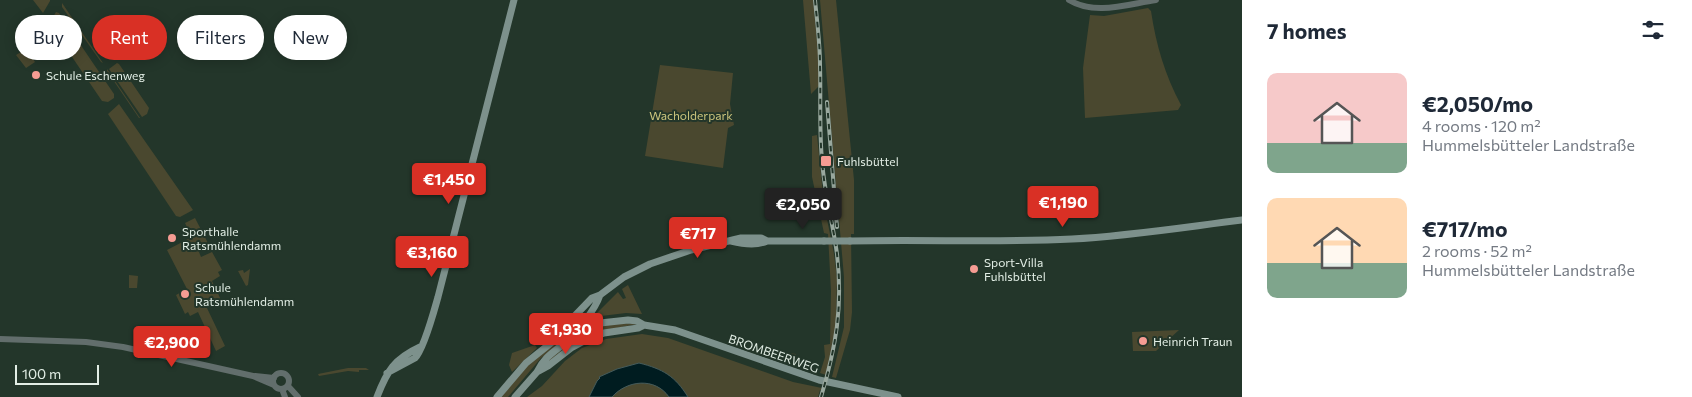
<!DOCTYPE html>
<meta charset="utf-8">
<style>
body{margin:0;font-family:Commissioner,sans-serif;background:#f6f6f7;color:#1f2937;height:100vh;display:flex;flex-direction:column;font-size:19px;white-space:nowrap}
*{box-sizing:border-box;margin:0}
p{font-size:16px;color:#747a83}
.icon{flex:none;width:28px;height:28px;fill:none;stroke:currentColor;stroke-width:2;stroke-linecap:round;stroke-linejoin:round}
.map{position:relative;flex:1;overflow:hidden}
.sheet{display:flex;flex-direction:column;background:#fff;width:450px}
.sheet>*{flex:none}
.hud{position:absolute;left:15px;top:15px;width:475px;height:45px;display:flex;gap:10px}
.scale{position:absolute;left:15px;bottom:12px;width:84px;box-sizing:border-box;padding-left:5px;border:2px solid #e2eee5;border-top:0;font-size:14px;line-height:18px;white-space:nowrap;color:#e2eee5;-webkit-text-stroke:4px #23362a;paint-order:stroke}
.price{position:absolute;translate:-50% -42px;padding:0 11px;border-radius:5px;background:#d93025;color:#fff;font-size:16px;line-height:32px;filter:drop-shadow(0 1px 2px #0008)}
.price::after{content:'';position:absolute;left:50%;top:30px;width:15px;height:11px;margin-left:-8px;background:inherit;clip-path:polygon(0 0,100% 0,50% 100%)}
.price.on{background:#222;color:#fff}
ul{padding:0;list-style:none}
li{display:flex;align-items:center;gap:15px;height:125px;padding:0 25px}
li span{display:grid;place-items:center;flex:none;width:140px;height:100px;border-radius:10px;color:#555}
li>.icon{margin-inline-start:auto}
span .icon{width:60px;height:60px;fill:#fffc;stroke-width:1}
li b{font-size:21px}
h2{display:flex;justify-content:space-between;align-items:center;height:60px;padding:0 25px;font-size:21px}
.pill{padding:0 18px;border-radius:22px;background:#fff;box-shadow:0 2px 12px #0003;font-size:18px;line-height:45px}
.pill.on{background:#d93025;color:#fff}
main{display:flex;flex:1;min-height:0}
.map>svg:first-child{display:block}
</style>
<main>
<div class="map">
<svg width="1242" height="397" viewBox="0 0 1242 397">
<rect width="100%" height="100%" fill="#23362a"/>
<path fill="#4a482f" d="M33 0H50V1L43 13Z
M803 0H813L819 62V86L811 94Z
M820 0H836L854 180V234H851L852 312 850 330 836 378 832 377 844 327V277Z
M62 3 103 63 101 62 62 7Z
M1148 8 1151 11C1156 45 1165 75 1181 105L1178 110 1085 118 1083 68 1090 15 1104 16Z
M56 12 59 13 114 94V98L108 102 102 101 51 26 52 19Z
M21 52 24 55 28 52 35 62 26 68 16 55Z
M117 63 119 64 149 108 147 114 142 117 109 69Z
M660 65 733 73 730 104 734 125 728 128 723 168 645 156Z
M107 69 140 118H139L107 71Z
M119 104 193 210 180 217 176 216 108 114Z
M817 135 824 204 834 254 837 278 836 326 826 375 820 373 825 357 824 345 830 344 831 291 828 234 824 233 812 177V136Z
M195 218 210 247 199 252 201 257 212 252 222 270 218 272 220 276 212 281 221 300 207 308 225 346 216 351 198 312 190 316 188 312 185 314 176 295 187 289 167 250 192 237 185 223Z
M250 269 248 285 246 286 238 271 243 270 244 273Z
M129 275 138 276 137 288H129Z
M628 285 642 314 626 313 601 316 597 313 618 292 623 299 626 298 622 289Z
M620 323 638 324C598 331 576 336 546 365L551 358 569 344 580 331 591 328Z
M1179 330 1156 351H1133L1132 332Z
M642 334 668 338 793 382 822 388 821 390H820L818 397H527L542 386 565 361 582 348 606 339Z
M557 342 558 344 541 358 508 397H501L528 365Z
M535 345 537 348 512 372 509 365 512 353Z
M771 351 796 354 794 361 770 354Z
M348 368H366L369 370H359V372L348 371 319 376 318 374Z"/>
<path fill="#001c20" stroke="#445b5b" d="M639 363C663 369 675 376 688 397H669C655 377 627 380 612 397H589L597 381 600 378 599 377 617 369Z"/>
<g fill="none" stroke-linecap="round" stroke-linejoin="round">
<path stroke="#626e6c" stroke-width="6" d="M1069 0C1095 16 1128 4 1156 0
M0 339 86 342 123 347 253 376 274 385
M273 381a8 8 0 1 1 16 0a8 8 0 1 1-16 0Z
M255 376 274 378
M288 386 298 397
M282 389 285 397"/>
<path stroke="#7d918c" stroke-width="7" d="M731 241C743 244 756 246 767 241H824
M850 241C924 239 998 243 1072 239 1129 236 1185 227 1242 220
M561 335 566 325 592 298 600 295 624 277 650 264 691 250 741 238H761L767 241
M537 372C545 356 553 353 566 342 578 331 595 310 600 295
M387 373 415 358C424 349 434 311 438 297L514 0
M377 397C387 371 394 359 420 347
M497 397 526 363 561 335 591 324 628 320 637 321 644 325 675 330 819 380 898 397
M515 397 537 372 548 366 571 348 584 341 604 333 638 328 644 325"/>
<g stroke="#99a89e" stroke-width="4">
<path id="rail" d="M815 0C817 21 820 43 820 65 821 96 819 128 822 160 824 192 833 223 837 254 843 307 836 347 821 397
M827 102 837 227"/>
</g>
<use href="#rail" stroke="#23362a" stroke-width="2" stroke-dasharray="5.5" stroke-linecap="butt"/>
<path stroke="#7d918c" stroke-width="7" d="M824 241H850"/>
</g>
<g fill="#f59c93" stroke="#23362a" stroke-width="2">
<circle cx="36" cy="75" r="5"/>
<rect x="820" y="155" width="12" height="12" rx="2.5"/>
<circle cx="172" cy="238" r="5"/>
<circle cx="974" cy="269" r="5"/>
<circle cx="185" cy="294" r="5"/>
<circle cx="1143" cy="341" r="5"/>
</g>
<g text-anchor="middle" dominant-baseline="central" stroke-width="4" stroke-linejoin="round" paint-order="stroke">
<g font-size="12" fill="#e2eee5" stroke="#23362a" text-anchor="start">
<text x="46" y="75">Schule Eschenweg</text>
<text x="837" y="161">Fuhlsbüttel</text>
<text x="182" y="231">Sporthalle<tspan x="182" dy="14">Ratsmühlendamm</tspan></text>
<text x="984" y="262">Sport-Villa<tspan x="984" dy="14">Fuhlsbüttel</tspan></text>
<text x="195" y="287">Schule<tspan x="195" dy="14">Ratsmühlendamm</tspan></text>
<text x="1153" y="341">Heinrich Traun</text>
</g>
<g font-size="12" fill="#ccc57d" stroke="#23362a">
<text x="691" y="115">Wacholderpark</text>
</g>
<g font-size="12" fill="#e2eee5" stroke="#23362a">
<text transform="translate(774 353) rotate(19)">BROMBEERWEG</text>
</g>
</g>
</svg>
<div class="scale">100 m</div>
<b class="price" style="left:449px;top:205px">€1,450</b>
<b class="price" style="left:1063px;top:228px">€1,190</b>
<b class="price on" style="left:803px;top:230px">€2,050</b>
<b class="price" style="left:698px;top:259px">€717</b>
<b class="price" style="left:432px;top:278px">€3,160</b>
<b class="price" style="left:566px;top:355px">€1,930</b>
<b class="price" style="left:172px;top:368px">€2,900</b>
<div class="hud">
<a class="pill">Buy</a>
<a class="pill on">Rent</a>
<a class="pill">Filters</a>
<a class="pill">New</a>
</div>
</div>
<section class="sheet">
<h2>7 homes<svg class="icon" aria-label="filters" viewBox="0 0 24 24"><path d="M4 7h16M4 17h16"/><circle cx="9" cy="7" r="2"/><circle cx="15" cy="17" r="2"/></svg></h2>
<ul>
<li><span style="background:linear-gradient(#f6c9c9 70%,#7fa58c 0)"><svg class="icon" aria-label="home" viewBox="0 0 24 24"><path d="M3 11l9-7 9 7M6 9v11h12V9"/></svg></span><div><b>€2,050/mo</b><p>4 rooms · 120 m²</p><p>Hummelsbütteler Landstraße</p></div></li>
<li><span style="background:linear-gradient(#ffd9b3 65%,#7fa58c 0)"><svg class="icon" aria-label="home" viewBox="0 0 24 24"><path d="M3 11l9-7 9 7M6 9v11h12V9"/></svg></span><div><b>€717/mo</b><p>2 rooms · 52 m²</p><p>Hummelsbütteler Landstraße</p></div></li>
</ul>
</section>
</main>
